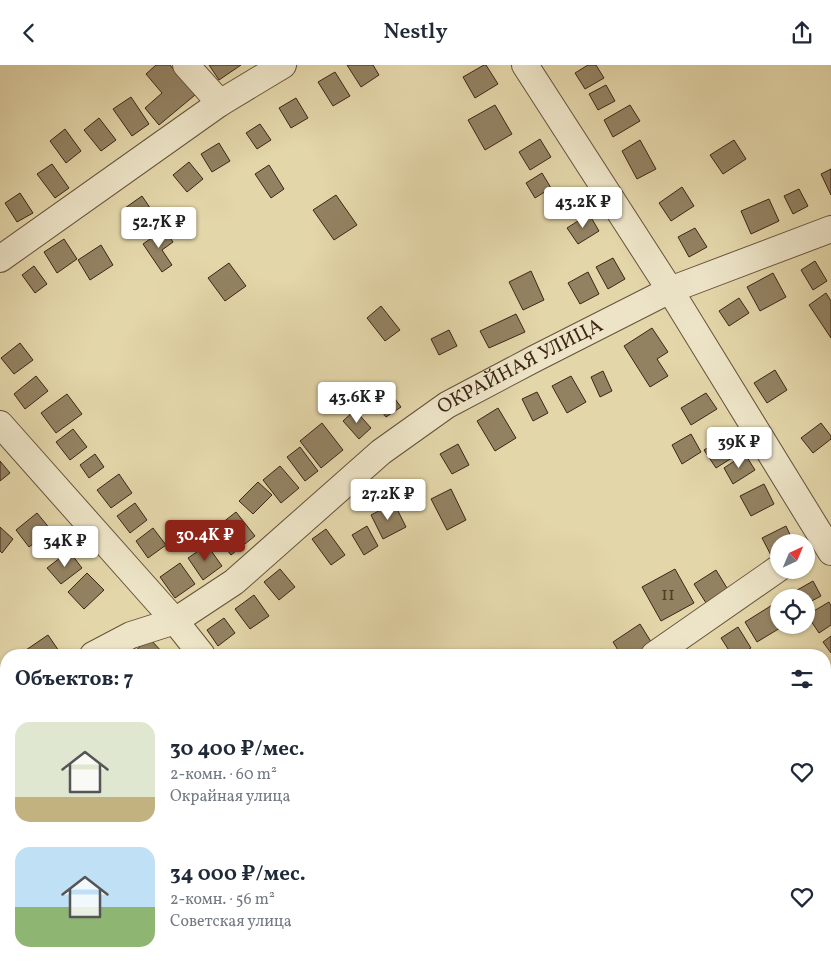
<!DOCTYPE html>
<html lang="ru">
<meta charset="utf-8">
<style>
body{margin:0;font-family:Vollkorn,serif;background:#f6f6f7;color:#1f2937;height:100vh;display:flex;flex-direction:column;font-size:19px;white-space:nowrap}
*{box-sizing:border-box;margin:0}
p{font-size:16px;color:#747a83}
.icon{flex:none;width:28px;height:28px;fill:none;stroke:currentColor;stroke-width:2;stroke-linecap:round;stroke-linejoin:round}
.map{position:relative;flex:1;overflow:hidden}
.panel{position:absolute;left:0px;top:584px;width:831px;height:321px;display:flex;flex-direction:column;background:#fff;border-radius:20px 20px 0 0;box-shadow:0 1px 4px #0004}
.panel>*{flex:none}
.needle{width:32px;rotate:44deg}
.buttons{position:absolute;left:770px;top:469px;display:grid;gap:10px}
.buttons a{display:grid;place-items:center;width:45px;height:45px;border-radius:50%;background:#fff;box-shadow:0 1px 4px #0004;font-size:25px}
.price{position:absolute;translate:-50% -42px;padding:0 11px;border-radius:5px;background:#fff;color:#222;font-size:16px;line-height:32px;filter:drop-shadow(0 1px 2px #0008)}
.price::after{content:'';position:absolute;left:50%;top:30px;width:15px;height:11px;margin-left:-8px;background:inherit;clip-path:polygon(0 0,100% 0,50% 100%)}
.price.selected{background:#8f2418;color:#fff}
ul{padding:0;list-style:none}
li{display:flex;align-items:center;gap:15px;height:125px;padding:0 15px}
li span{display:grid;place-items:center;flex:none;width:140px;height:100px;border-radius:15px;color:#555}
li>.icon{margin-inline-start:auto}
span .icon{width:60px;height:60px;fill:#fffc;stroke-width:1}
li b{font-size:21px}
h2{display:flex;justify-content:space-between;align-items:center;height:60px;padding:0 15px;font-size:21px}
header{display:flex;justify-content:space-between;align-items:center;height:65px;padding:0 15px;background:#fff;font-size:22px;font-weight:600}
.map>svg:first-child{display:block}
</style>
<header><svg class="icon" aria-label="back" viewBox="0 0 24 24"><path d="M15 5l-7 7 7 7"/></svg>Nestly<svg class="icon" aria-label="share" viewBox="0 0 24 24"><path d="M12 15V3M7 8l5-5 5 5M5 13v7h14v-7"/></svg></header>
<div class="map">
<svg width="831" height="904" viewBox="0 0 831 904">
<rect width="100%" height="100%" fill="#e3d6a9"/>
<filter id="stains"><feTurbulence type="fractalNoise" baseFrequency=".004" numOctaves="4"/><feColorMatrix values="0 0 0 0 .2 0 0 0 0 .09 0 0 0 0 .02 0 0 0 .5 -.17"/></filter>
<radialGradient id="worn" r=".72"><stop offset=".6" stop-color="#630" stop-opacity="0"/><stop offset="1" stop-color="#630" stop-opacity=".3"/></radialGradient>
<path fill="#938262" stroke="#3d2616" d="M156 0H170L195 30 159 60 145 43 162 28 146 9Z
M209 0H241L219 15Z
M347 0H373L379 10 361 22Z
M484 0H486L498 19 475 33 463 12Z
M588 0H596L604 13 585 24 575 8Z
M335 7 350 31 333 41 318 17Z
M606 20 615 36 598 45 589 29Z
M131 32 149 59 132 71 113 44Z
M296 33 308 53 291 63 279 43Z
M495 40 512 69 485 85 468 55Z
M630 40 640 56 613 72 604 55Z
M99 53 116 75 101 86 84 65Z
M260 59 271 75 257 84 246 68Z
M65 64 81 86 66 98 50 76Z
M540 74 551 92 530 105 519 87Z
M640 75 656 104 637 114 622 86Z
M734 75 746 94 723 109 710 90Z
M219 78 230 96 212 107 201 89Z
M189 97 203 114 187 127 173 110Z
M52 99 69 123 55 133 37 109Z
M269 100 284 124 271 133 255 109Z
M831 104V130L821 109Z
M542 108 551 123 535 133 526 118Z
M682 122 694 141 671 156 659 138Z
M799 124 808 141 793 149 784 131Z
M20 128 33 148 17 157 5 138Z
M336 130 357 160 334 175 313 145Z
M142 131 161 159 144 171 125 143Z
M769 134 779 156 751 169 741 146Z
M589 149 599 166 578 179 567 163Z
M695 163 707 182 689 192 678 172Z
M164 164 173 177 162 185 172 200 162 207 143 179Z
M64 174 77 194 57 208 44 187Z
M101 180 113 200 90 215 78 195Z
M613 193 625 214 608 224 596 202Z
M815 196 827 216 813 225 801 205Z
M229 198 246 221 225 236 208 213Z
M34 201 47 219 35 228 22 210Z
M531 206 544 235 523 245 509 217Z
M588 207 599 229 580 239 568 218Z
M773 208 786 232 760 246 747 222Z
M826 228 831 236V273L809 240Z
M739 233 749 248 729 261 719 246Z
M381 241 400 265 385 276 367 253Z
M516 249 525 267 489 283 480 266Z
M652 263 668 287 657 294 668 311 650 322 624 281Z
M449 265 457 281 439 290 431 274Z
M20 278 33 295 14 309 1 293Z
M775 305 787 325 767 338 754 318Z
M603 306 612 326 600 332 591 312Z
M36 311 48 326 25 344 14 329Z
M571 311 586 337 567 348 552 321Z
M389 326 401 342 386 352 374 336Z
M537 327 548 348 533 356 522 334Z
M706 328 717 344 691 360 681 343Z
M67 329 82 349 56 368 41 348Z
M498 343 516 373 495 386 477 356Z
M355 345 371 363 359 374 343 356Z
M322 358 343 385 321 403 300 376Z
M821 358 831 371V374L813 388 801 373Z
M73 364 87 382 70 395 56 377Z
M732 368 743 386 716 403 704 385Z
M691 369 701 387 682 399 672 380Z
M458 379 469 400 452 409 440 389Z
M300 382 318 406 305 416 287 392Z
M95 389 104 402 89 413 80 400Z
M745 389 755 405 733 419 724 403Z
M0 396 10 408 0 416Z
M280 401 299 423 281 438 263 415Z
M119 409 132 428 111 443 97 425Z
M258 417 272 430 253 449 239 436Z
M764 419 774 439 751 451 740 431Z
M451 424 466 455 447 465 431 434Z
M135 438 147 455 130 468 117 451Z
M394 438 406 462 383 474 371 450Z
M236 447 255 471 231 490 212 466Z
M37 448 51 465 29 482 16 465Z
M367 461 378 481 364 490 352 470Z
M786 461 794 478H779V493L774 496 762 473Z
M0 462 13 474 2 488 0 486Z
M153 463 166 480 148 493 136 476Z
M326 464 345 490 331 500 312 474Z
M207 480 222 501 203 515 188 493Z
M69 486 82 503 61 519 47 503Z
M180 498 195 519 175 533 160 512Z
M280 504 295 522 279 535 264 517Z
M675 504 694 538 661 556 642 522Z
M716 505 730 528 708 541 694 519Z
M87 508 104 525 84 544 68 527Z
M813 516 821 531 806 539V532H795L792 528Z
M254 530 269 551 250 564 235 544Z
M777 537 779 540V560H785L757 577 745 557Z
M829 537 831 541V560L819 568 807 550Z
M224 553 235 568 218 581 207 565Z
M640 559 653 580 637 590H621L613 577Z
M738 562 751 583 740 590H732L721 573Z
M48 570 61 589 25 590 23 587Z
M831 571V588L823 577Z
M149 573 165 590H131Z
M602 584 607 590H594Z
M0 684 6 691V712L0 718Z
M825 712 831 719V729L825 734Z
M825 829 831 837 825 843Z
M104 899H155L159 904H108Z
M360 899H385L379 904H364Z
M443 899H479L472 904H447Z
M736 899H745L749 904H730Z"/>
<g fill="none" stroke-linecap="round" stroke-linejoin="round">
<g stroke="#66523b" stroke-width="28">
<g id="minor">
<path d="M186 0 220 38"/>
<path d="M525 0 670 225 831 487"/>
<path d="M0 194 220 38 283 0"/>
<path d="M0 359 175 556 202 590"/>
<path id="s1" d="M93 590 131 570 175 556 234 517 381 387 447 340 534 294 670 225 831 164"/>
<path d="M654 590 779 503"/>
<path d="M0 664 6 658"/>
<path d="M825 777 831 772"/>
<path d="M0 891 6 889"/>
<path d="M33 899 39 904"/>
<path d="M423 899 427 904"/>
<path d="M667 904 674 899"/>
</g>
</g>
<use href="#minor" stroke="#ede4c7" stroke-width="26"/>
</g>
<g text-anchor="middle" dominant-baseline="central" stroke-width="4.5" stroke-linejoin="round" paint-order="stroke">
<g font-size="18" fill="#523d29">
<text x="668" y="530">11</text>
</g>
<g font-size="20" fill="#3d2616" stroke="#ede4c7">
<text stroke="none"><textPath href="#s1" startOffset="520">ОКРАЙНАЯ УЛИЦА</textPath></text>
</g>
</g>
<rect width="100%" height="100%" filter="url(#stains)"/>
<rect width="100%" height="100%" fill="url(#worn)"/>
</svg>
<div class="buttons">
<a><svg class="needle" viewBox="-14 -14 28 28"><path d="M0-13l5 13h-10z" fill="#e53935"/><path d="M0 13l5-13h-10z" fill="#747a83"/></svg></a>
<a><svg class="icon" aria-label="locate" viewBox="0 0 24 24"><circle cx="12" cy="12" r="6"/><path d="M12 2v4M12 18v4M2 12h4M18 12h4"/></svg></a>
</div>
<b class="price" style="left:583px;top:164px">43.2K ₽</b>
<b class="price" style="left:159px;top:184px">52.7K ₽</b>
<b class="price" style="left:357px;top:359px">43.6K ₽</b>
<b class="price" style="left:739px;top:404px">39K ₽</b>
<b class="price" style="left:388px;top:456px">27.2K ₽</b>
<b class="price selected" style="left:205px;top:497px">30.4K ₽</b>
<b class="price" style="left:65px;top:503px">34K ₽</b>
<section class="panel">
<h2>Объектов: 7<svg class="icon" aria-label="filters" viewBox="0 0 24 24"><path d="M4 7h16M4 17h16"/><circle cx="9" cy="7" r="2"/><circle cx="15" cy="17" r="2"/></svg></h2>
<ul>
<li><span style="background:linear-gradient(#dfe7d0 75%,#c2b280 0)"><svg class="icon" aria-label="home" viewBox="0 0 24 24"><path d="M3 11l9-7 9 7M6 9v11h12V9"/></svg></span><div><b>30 400 ₽/мес.</b><p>2-комн. · 60 m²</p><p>Окрайная улица</p></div><svg class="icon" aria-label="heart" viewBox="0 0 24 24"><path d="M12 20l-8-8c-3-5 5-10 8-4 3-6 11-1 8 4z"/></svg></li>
<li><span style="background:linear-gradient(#bfe0f5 60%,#8fb573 0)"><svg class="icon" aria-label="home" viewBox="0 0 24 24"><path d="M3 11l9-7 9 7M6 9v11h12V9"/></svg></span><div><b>34 000 ₽/мес.</b><p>2-комн. · 56 m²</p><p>Советская улица</p></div><svg class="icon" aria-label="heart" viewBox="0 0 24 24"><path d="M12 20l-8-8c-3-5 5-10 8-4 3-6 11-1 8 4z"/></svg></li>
</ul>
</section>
</div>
